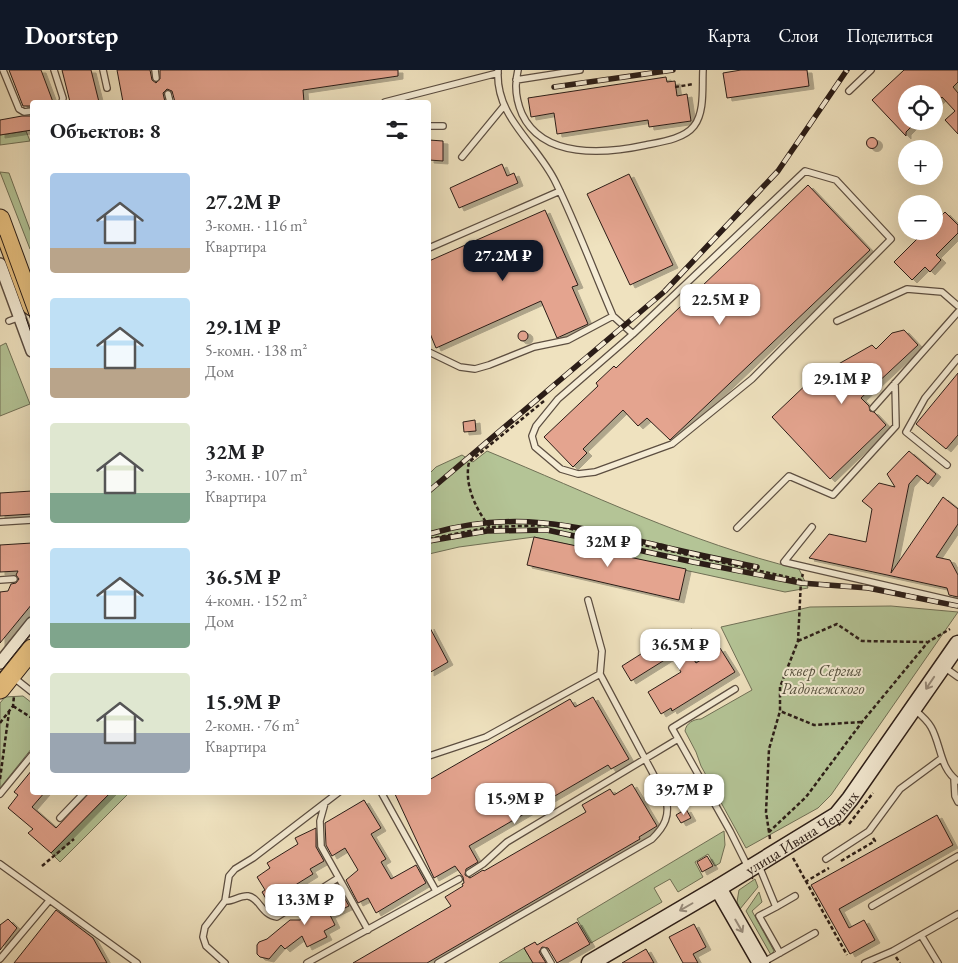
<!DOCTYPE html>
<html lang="ru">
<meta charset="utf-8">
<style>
body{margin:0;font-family:"EB Garamond",serif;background:#f6f6f6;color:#202124;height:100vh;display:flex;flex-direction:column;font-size:19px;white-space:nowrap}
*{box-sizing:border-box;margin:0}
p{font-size:16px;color:#757577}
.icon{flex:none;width:28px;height:28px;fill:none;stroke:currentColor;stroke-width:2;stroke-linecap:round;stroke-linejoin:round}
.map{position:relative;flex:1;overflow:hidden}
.panel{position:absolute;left:30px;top:30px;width:401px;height:695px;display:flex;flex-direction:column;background:#fff;border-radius:5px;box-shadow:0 5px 20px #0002}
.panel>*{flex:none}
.controls{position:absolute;left:898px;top:15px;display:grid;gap:10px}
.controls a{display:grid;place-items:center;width:45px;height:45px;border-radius:50%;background:#fff;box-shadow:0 5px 20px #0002;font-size:25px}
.price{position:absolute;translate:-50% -42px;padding:0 11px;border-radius:10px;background:#fff;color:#222;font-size:16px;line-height:32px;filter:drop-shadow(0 1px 2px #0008)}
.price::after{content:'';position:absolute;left:50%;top:30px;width:15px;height:11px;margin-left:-8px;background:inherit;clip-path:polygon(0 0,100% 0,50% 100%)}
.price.selected{background:#111827;color:#fff}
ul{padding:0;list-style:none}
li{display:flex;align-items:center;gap:15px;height:125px;padding:0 20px}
li span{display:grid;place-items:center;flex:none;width:140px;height:100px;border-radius:5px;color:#555}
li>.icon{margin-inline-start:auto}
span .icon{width:60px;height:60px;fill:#fffc;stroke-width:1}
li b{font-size:21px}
h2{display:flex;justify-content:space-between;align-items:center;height:60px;padding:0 20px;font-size:21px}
header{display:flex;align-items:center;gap:30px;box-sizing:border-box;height:70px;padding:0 25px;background:#111827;color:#fff}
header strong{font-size:24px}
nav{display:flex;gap:28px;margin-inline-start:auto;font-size:18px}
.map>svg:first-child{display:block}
</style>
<header>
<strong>Doorstep</strong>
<nav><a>Карта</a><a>Слои</a><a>Поделиться</a></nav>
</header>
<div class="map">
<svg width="958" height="893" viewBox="0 0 958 893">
<defs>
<filter id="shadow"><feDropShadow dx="5" dy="3" stdDeviation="0" flood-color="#0004"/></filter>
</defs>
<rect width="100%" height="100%" fill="#efe2bf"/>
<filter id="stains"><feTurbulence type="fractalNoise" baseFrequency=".004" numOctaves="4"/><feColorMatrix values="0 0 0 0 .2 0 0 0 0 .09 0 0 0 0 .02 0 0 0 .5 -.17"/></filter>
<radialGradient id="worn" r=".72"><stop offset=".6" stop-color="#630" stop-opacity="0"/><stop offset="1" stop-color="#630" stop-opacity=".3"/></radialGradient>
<path fill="#b4c496" stroke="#707056" d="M26 61 30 71 0 75V65Z
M0 102 9 103 32 165V178L30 179Z
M6 273 30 334 0 346V276Z
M487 381C589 423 690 473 799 499L808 518 785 522 534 467 459 477 429 484V404L436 397 462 385 473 392Z
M891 536 958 542 831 725 818 738 746 778 701 696 696 682 685 661C686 653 694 649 701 649L752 620 721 557 810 537Z
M23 626 32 633V678L0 718V633L5 627Z
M111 722 129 723 60 792 51 783Z
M724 761 725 775 720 793 715 796 708 784 695 792 703 807 678 822 670 809 654 818 662 832 591 873 577 849Z
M755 809 758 817 740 839 737 832 739 820Z
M759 822 762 832 752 841 774 881 771 885 746 841Z
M524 878 533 893H499Z"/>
<path fill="#e4a48f" stroke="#2b1d17" filter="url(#shadow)" d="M9 0H41L53 32H32V36H23Z
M62 0H91L99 32H70Z
M117 0H150L152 10 156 13 160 9V0H398V6L303 20 304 32H175L172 21 167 19 163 23 165 32H123Z
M741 0H807L809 16 727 28 723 3Z
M904 0H958V12L953 17 958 23V64L945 50 955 41 942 27 934 35V24H906V51H917L906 62V66L872 30Z
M666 7 667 12 675 11 677 26 687 24 691 51 649 57 648 50 557 64 554 43 531 47 528 28Z
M22 46H32V60L0 65V50Z
M866.5 73a5.5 5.5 0 1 1 11 0a5.5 5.5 0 1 1-11 0Z
M429 70 443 71V91L429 90Z
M502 94 507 106 514 103 518 113 459 138 450 118Z
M629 104 673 195 630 215 587 124Z
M808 115 870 180 670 370 647 348 638 356 623 340 583 379 587 383 573 397 544 367 598 316 596 313 614 296 616 298Z
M545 140 578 215 572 217 588 254 557 268 541 231 436 278 429 261V191Z
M945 142 958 155V163L936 185 941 190 930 202 925 197 912 210 894 192 925 161H934V153Z
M904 260 918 275 861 328 869 336 870 341 874 342 886 355 830 409 772 347 812 309 872 275 876 279 892 263Z
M518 266a5 5 0 1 1 10 0a5 5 0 1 1-10 0Z
M958 303V365L946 379 916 354Z
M475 350 476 361 464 362 463 352Z
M909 381 936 404 928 414 917 405 909 414 891 503 943 427 958 439V454L936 487 950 490 958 505V527L949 525 947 518 809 488 829 464 866 472 872 439 862 431 879 413 895 417 887 404Z
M32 421V444L0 446V423Z
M534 467 686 499 679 530 527 495Z
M32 473V534L0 573V522L8 521 11 514 16 513 19 509 16 505 18 501 0 502V475Z
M429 556 448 592 429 603Z
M692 559 699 569 686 577 696 593 720 578 735 602 672 641 671 638 661 644 648 622 681 602 671 586 631 611 622 596 671 565 674 570Z
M593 627 629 689 611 699 608 695 469 776 478 792 466 799 465 805 470 808 483 800 484 801 586 742 582 735 610 719 614 725 632 714 657 756 639 767 640 769 427 893H353L451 836 445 827 463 816 462 814 464 813 463 807 455 796 434 808 394 722H429V710L570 629 575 637Z
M32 700V722H45L32 737 56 758 90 722H111L51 783 28 763 33 759 8 738 18 725 14 722Z
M364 730 381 758 371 764 386 789 381 792 391 809 416 795 426 813 376 843 368 828 358 833 346 810 358 800 345 778 332 786 326 775 325 753Z
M686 739 691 748 681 753 676 745Z
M937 745 953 775 839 839 849 858 864 850 875 870 850 884 811 815Z
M316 758V777L324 791 310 799 313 804 268 832 262 822 265 820 257 807 270 798 267 793 298 774 295 768Z
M707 786 713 796 702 802 697 792Z
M338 817 349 836 330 845 335 855 324 861 327 867 307 877 302 866 285 879 281 875 269 889 260 887 257 884V875L259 872 267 869 290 850H300Z
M56 840 93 868 107 893H14Z
M8 849 17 858 0 880V855Z
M577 852 590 874 557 893 548 878 542 877 539 882 546 893H533L524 878 535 872 537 875Z
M694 854 706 877 693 884 698 893H683L669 867Z
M646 879 654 893H622Z"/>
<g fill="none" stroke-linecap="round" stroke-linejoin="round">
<g stroke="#5c4e41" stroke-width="8">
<path id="lane" d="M3 0 19 39 24 42 32 41
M54 0 63 28 62 32
M103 0 107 18
M155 0 156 8
M518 0C514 16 516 30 522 44 543 89 605 84 646 75 661 72 684 69 694 56 705 42 702 17 703 0
M516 10 580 0
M849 21 871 0
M168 24 170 32
M385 32 498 3
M429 56H443
M462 87 504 36
M429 178 560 121
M613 246 633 264 805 101 836 110 891 169 752 309 672 374 595 402 578 404 561 399 535 377 532 366 536 356 558 329 633 264
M9 251 20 247
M837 251 907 219 942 222 958 236
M429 282 460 297 475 299 489 295 534 277 568 270 613 246C594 202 577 156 556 113 537 73 495 48 498 0
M873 338 958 242
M947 395 906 362 925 328 958 288
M0 452 32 450
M812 457 784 492 958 532
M737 458 789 406 833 425 896 356 895 313
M0 510 14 509
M944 597 958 607
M13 607 32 622
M735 619 672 658 730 761 748 797
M915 640C921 645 927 650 931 657 941 674 940 700 958 711
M429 686 486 667 600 604
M954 709 955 726 958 732
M381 722 436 821
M0 724 32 685
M325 733 320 751 321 776 368 860
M60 748 85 722
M826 789 869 761 900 719 942 688
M0 794 137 893
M759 796 776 837 759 846 780 883
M469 803 483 794 507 772 678 669
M225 831C233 832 240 825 248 826 260 828 261 845 277 847L338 808
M872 836 958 786
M776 837 795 826
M921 865 938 893
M544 881 551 893
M0 889 48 832
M225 893 206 876 203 867 205 857 225 831 229 806 235 799 253 788 339 722
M307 893 459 809
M438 893 652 769C665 756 670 746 666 728L600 604 602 581 588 530
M762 893 815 863
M865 893 893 881 958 844"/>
</g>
<g stroke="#5c4e41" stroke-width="14">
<path id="street" d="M0 194 32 281
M0 593 32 553"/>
</g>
<g stroke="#2b1d17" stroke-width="19">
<g id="secondary">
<path d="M718 818 761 893"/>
<path id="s1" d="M590 893 718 818 837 745 850 729 958 574"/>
</g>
</g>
<g stroke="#2b1d17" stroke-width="21">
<path id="primary" d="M0 149 32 236
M0 619 32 579"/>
</g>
<path stroke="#2b1d17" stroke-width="2.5" stroke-dasharray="4 2.5" stroke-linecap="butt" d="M675 17 694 14
M544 331 469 392C464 415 476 440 490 457L553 455 801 510 803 504
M429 469 490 457
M801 510 798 571 780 617V641L814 655 862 652
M798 571 837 554 862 571 927 572
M13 636 32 648
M0 653 13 636 14 626
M0 709 9 642
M849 754 873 723
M769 762 766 742 769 679 780 641
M770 769 769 762 806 727 862 652 928 572 950 559
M793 788 847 885
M841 791 875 771 873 768
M42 796 74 769
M805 812 829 798
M896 887 900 893"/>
<use href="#lane" stroke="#f5ecd5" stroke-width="5.5"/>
<use href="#street" stroke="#f5ecd5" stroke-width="11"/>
<use href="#secondary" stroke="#f5ecd5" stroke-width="16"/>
<use href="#primary" stroke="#e8c180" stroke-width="19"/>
<path stroke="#2b1d17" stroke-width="1" d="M0 165 32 253
M26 248 32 266
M0 602 32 562"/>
<g stroke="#2b1d17" stroke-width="5.5">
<path id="rail" d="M554 17 673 0
M429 421 665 221 778 101 847 0
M429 464C515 439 577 456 661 476 693 484 725 490 757 497
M429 471 487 461 547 460 693 492 801 513 868 518 958 536"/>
</g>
<use href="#rail" stroke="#f5ecd5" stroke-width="4" stroke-dasharray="11" stroke-linecap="butt"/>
</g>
<defs><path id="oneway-shaft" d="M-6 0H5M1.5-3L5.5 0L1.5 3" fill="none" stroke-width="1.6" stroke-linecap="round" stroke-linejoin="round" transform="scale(1.25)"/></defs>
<g stroke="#9a8f80">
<use href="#oneway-shaft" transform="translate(930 613) rotate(124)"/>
<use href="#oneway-shaft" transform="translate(686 837) rotate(150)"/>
<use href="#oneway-shaft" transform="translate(739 856) rotate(60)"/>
</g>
<g text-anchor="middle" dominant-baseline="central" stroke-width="4" stroke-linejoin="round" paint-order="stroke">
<g font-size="16" font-style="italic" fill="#544f3d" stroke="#f5ecd5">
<text x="823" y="600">сквер Сергия<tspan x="823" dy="18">Радонежского</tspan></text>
</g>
<g font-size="16" fill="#2b1d17" stroke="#f5ecd5">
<text stroke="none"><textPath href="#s1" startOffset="249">улица Ивана Черных</textPath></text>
</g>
</g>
<rect width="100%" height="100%" filter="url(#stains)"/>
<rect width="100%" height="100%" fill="url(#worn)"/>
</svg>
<div class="controls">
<a><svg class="icon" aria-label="locate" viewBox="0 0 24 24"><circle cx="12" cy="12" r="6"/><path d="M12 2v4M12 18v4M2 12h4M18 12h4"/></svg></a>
<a>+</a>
<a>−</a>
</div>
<b class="price selected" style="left:503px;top:212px">27.2M ₽</b>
<b class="price" style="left:720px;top:256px">22.5M ₽</b>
<b class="price" style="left:842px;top:335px">29.1M ₽</b>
<b class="price" style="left:608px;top:498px">32M ₽</b>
<b class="price" style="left:680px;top:601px">36.5M ₽</b>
<b class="price" style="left:684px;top:746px">39.7M ₽</b>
<b class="price" style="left:515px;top:755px">15.9M ₽</b>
<b class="price" style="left:305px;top:856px">13.3M ₽</b>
<section class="panel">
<h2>Объектов: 8<svg class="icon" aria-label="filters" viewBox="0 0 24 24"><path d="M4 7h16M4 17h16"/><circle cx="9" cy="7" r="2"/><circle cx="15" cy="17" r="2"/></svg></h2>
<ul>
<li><span style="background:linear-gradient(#a9c7e8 75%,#b9a48a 0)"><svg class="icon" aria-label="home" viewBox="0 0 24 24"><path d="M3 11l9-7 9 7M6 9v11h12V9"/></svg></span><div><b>27.2M ₽</b><p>3-комн. · 116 m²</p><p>Квартира</p></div></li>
<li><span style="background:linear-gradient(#bfe0f5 70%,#b9a48a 0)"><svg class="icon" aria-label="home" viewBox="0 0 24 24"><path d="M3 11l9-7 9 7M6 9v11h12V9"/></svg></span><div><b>29.1M ₽</b><p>5-комн. · 138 m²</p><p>Дом</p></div></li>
<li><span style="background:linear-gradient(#dfe7d0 70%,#7fa58c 0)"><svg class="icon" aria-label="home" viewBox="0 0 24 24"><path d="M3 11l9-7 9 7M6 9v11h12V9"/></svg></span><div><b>32M ₽</b><p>3-комн. · 107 m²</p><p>Квартира</p></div></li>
<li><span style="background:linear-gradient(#bfe0f5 75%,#7fa58c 0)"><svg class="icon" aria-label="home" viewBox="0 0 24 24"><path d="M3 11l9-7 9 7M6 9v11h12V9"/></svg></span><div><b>36.5M ₽</b><p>4-комн. · 152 m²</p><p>Дом</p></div></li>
<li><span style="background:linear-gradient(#dfe7d0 60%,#9aa5b1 0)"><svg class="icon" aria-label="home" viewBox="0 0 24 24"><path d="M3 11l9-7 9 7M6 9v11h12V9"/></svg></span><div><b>15.9M ₽</b><p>2-комн. · 76 m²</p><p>Квартира</p></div></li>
</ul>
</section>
</div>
